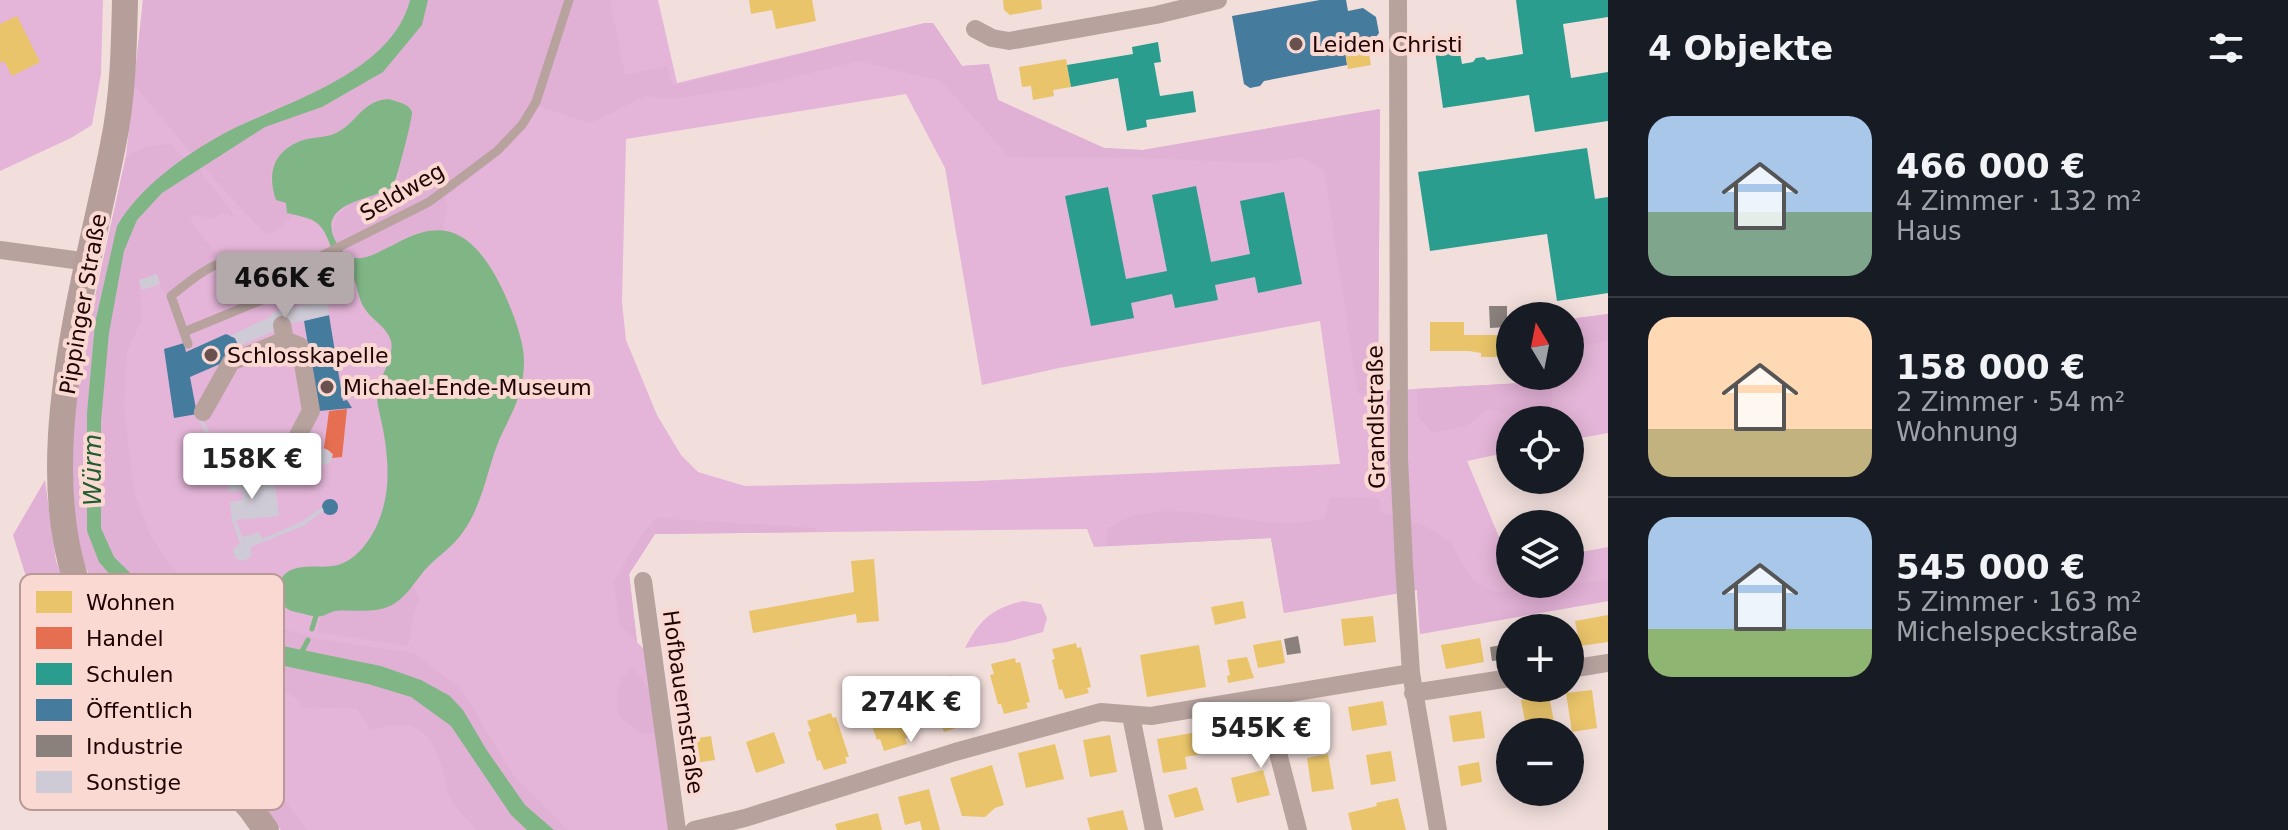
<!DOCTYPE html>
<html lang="de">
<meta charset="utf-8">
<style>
body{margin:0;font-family:"DejaVu Sans",sans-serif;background:#242831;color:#f1f3f6;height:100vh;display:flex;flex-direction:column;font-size:30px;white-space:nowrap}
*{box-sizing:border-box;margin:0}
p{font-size:26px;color:#9ea1a6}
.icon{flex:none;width:44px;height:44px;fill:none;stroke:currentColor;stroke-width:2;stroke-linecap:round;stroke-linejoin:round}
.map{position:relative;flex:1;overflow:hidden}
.panel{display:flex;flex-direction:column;background:#171b24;width:680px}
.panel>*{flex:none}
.needle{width:52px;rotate:350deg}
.fabs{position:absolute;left:1496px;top:302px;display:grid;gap:16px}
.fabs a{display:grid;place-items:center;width:88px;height:88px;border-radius:50%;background:#171b24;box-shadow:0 4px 20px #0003;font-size:40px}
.price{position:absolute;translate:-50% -68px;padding:0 18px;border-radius:8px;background:#fff;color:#222;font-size:26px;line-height:52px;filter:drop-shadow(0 2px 4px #0008)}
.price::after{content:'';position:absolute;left:50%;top:48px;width:24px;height:18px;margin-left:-12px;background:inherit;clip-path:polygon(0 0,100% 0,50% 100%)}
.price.current{background:#b4aaab;color:#111}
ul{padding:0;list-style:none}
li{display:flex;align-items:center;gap:24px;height:200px;padding:0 40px}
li+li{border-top:2px solid #363941}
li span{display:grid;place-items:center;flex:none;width:224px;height:160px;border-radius:24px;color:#555}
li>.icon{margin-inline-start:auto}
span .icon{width:96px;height:96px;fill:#fffc;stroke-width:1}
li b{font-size:34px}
h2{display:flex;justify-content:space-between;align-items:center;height:96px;padding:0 40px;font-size:34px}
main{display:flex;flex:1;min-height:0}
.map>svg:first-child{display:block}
</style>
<main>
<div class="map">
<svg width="1608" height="830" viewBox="0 0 1608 830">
<rect width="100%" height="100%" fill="#f2dfdc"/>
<path fill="#e4b5d8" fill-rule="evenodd" d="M0 0H103L101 74 92 125 71 138 0 171Z
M143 0H658L677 83 925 23H933L962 66 989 64 998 100 1104 148 1143 150 1380 109 1378 391 1522 383 1523 376H1570V319L1608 314V433L1570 440V420H1510V452L1467 461 1510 563V584H1570V554L1608 547V601L1420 634 1417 590 1284 613 1271 538 1094 547 1087 529 655 534 629 574 637 642 663 669 684 830H281L115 633 91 579 78 375 126 156ZM906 94 945 168 982 385 1059 368 1320 321 1340 464 976 481 745 486 698 472 681 455 657 415 626 340 622 302 626 139Z
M1023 601 1041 604 1047 618 1043 632 1007 642 965 648C980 619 992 609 1023 601Z"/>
<path fill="#e1b0d5" d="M143 0H410C395 62 317 91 263 114 238 125 215 139 192 154L134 85Z
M428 0H610L625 75 667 66 673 86 925 23H933L962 66 989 64 998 100 1104 148 1143 150 1380 109 1378 391 1358 394 1324 170 1301 157 1259 163 1144 158 1009 157 941 81 859 61 758 86 669 99 649 96 659 90 590 123 538 106C516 147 480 170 444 198L448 205 443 230C432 230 422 231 411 235 390 241 357 279 339 247 332 235 332 230 336 217L354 201 381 192 399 177C401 151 413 131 408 106 363 90 371 111 339 131 327 138 310 136 297 142 288 147 279 161 271 169V185L276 200 286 203 287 213 294 215 275 233 265 234 203 167 265 127 322 107 422 25Z
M170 144 185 159C159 178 134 198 117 226L95 323 87 413V531L198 653 242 662 280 665 368 684 411 697 451 726 511 815 527 830H477C469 821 458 812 452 802 448 795 447 785 445 778 432 732 420 716 371 730L357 709 302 707 293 695 280 691 265 707 263 714C282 743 281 753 274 786L307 830H281L115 633 79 552 75 529 71 456 78 375 126 156 148 146Z
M199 169 235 217 221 213 214 219 198 215 189 218 216 254 169 295 162 289 156 274 139 280 142 319 127 352 124 407 134 492 150 534 168 562 197 595 230 617 250 619 322 640 414 653 462 690 515 778 568 830H554L525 805 486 749 463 710 381 666 268 643 206 635 173 615 113 557 101 528V421L109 333 124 251 137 220 162 193Z
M1608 314V341L1570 348V319Z
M1523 376H1553L1552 406 1525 420 1488 409 1467 426 1432 433 1417 415V389L1522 383Z
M45 480 56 561 81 624 181 754 54 806 25 713 62 692 13 535Z
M1330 497 1379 498 1380 512 1423 525 1450 542 1473 580 1494 592 1608 580V601L1420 634 1417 590 1284 613 1271 538 1105 546 1108 528C1116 524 1123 519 1131 517 1194 497 1262 537 1325 518Z
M656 518 815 528 817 532 655 534 629 574 637 642 619 624 614 581 639 539Z
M413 586 420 599 414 612 408 646 317 632 321 616C342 604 371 616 393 604 400 601 407 592 413 586Z
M633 668C648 687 665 708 653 734L641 733 619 716C615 696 615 680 633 668Z"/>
<path fill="#80b686" d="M410 0H428L422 25 383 72 322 107 265 127 162 193 137 220 124 251 109 333 101 421V528L114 557 173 615 206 635 268 643 381 666 421 680 450 696 463 710 486 749 525 805 554 830H527L511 815 451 726 411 697 368 684 280 665 242 662 198 653 156 628 99 562 87 531V413L95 323 117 226C140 187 183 156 223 134 283 102 391 75 410 0Z
M389 99C396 102 409 103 412 112 413 117 396 183 393 186 378 200 316 200 335 240 366 305 429 167 492 270 505 291 525 338 524 362 523 405 506 418 494 454 485 481 480 508 463 532 452 548 436 557 424 571 414 583 405 599 390 606 372 614 353 609 335 611 330 612 326 615 322 616 315 618 302 613 295 612 274 608 272 579 291 570 304 564 319 568 332 566 353 564 369 543 377 525 391 494 389 462 383 429 381 418 377 406 377 395 378 377 395 359 391 341 387 327 372 320 365 309 358 299 358 287 353 277 349 271 342 268 338 262 330 250 328 229 314 221 306 217 295 215 287 213L286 203 276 200C268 177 271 155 296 143 308 136 326 139 338 132 358 121 363 100 389 99Z"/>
<path fill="#e9c46a" d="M749 0H812L816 21 776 29 772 10 751 14Z
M1003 0H1041L1042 9 1010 15 1004 10Z
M17 16 40 62 12 76 4 61 0 63V24Z
M1367 42 1371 65 1348 69 1344 46Z
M1066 59 1071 87 1053 90 1054 96 1033 100 1031 86 1022 87 1019 67Z
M1430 322H1464V335H1499L1497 357H1481V353L1469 351H1430Z
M874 559 879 621 857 623 856 614 753 633 749 611 854 592 851 561Z
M1243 601 1246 618 1215 625 1211 607Z
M1608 615V642L1580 646 1575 621Z
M1373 616 1376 642 1344 646 1341 619Z
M1480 638 1484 662 1446 669 1441 645Z
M1281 640 1285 663 1258 668 1253 645Z
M1076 643 1077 648 1081 647 1091 687 1087 688 1089 693 1065 699 1062 689 1059 690 1052 660 1055 659 1052 649Z
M1199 645 1206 687 1147 697 1140 655Z
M1247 657 1254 678 1228 683 1227 676 1230 675 1227 660Z
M1015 658 1016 663 1020 662 1030 702 1026 703 1028 708 1004 714 1001 704H998L990 675 994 674 991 664Z
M951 675 952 680 956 679 969 718 965 719 967 724 944 732 940 722 937 723 928 694 931 693 927 683Z
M1592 690 1597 728 1572 732 1566 693Z
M891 694 892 699 896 698 908 737 905 739 907 744 884 751 880 739 877 740 868 715 871 714 867 702Z
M1549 696 1556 732H1527L1521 700Z
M1383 701 1387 725 1352 731 1348 707Z
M1481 711 1485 738 1453 742 1449 716Z
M831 713 833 718 836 717 849 757H845L847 763 824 770 820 760 817 761 808 732 811 731 807 721Z
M1319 713 1321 730 1288 735 1286 718Z
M1247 722 1252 745 1229 749 1224 727Z
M774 732 785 763 756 773 746 742Z
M1198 732 1202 754 1185 757 1187 769 1163 773 1157 739Z
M1110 735 1117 772 1090 777 1083 740Z
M711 736 715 760 689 764 685 740Z
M1055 744 1064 779 1026 788 1018 753Z
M1391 751 1396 781 1371 785 1366 755Z
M1328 754 1334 789 1312 792 1307 758Z
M1479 762 1482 782 1461 786 1458 766Z
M992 765 1004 805 995 808 985 817 962 816 950 778Z
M1263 770 1270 795 1237 803 1231 778Z
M1197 787 1204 810 1175 818 1168 795Z
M929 789 940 830H922L920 821 905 825 898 797Z
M1398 798 1406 830H1352L1348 813 1377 806 1376 803Z
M1123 810 1128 830H1090L1087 818Z
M878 813 882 830H837L835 824Z"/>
<path fill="#e76f51" d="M347 409 342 457 332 458 333 454 324 448 329 411Z"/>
<path fill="#2a9d8f" d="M1516 0H1608V17L1563 24 1571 78 1608 72V121L1535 132 1529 95 1443 108 1435 51 1459 47 1462 64 1473 62 1476 58 1484 57 1487 60 1523 54Z
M1158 42 1161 62 1154 63 1160 96 1193 91 1196 112 1146 120 1147 127 1127 131 1118 78 1071 87 1067 65 1133 54 1132 47Z
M1587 148 1595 199 1608 197V293L1557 301 1547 234 1430 251 1418 172Z
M1196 186 1211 262 1250 254 1240 201 1284 192 1302 284 1258 293 1255 277 1215 285 1218 300 1175 308 1172 294 1131 303 1134 318 1091 326 1065 196 1108 187 1126 279 1167 271 1152 195Z"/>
<path fill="#457b9d" d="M1320 0H1346L1348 11 1363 8 1376 17 1379 33 1368 48 1367 42 1344 46 1347 65 1264 81 1260 86 1250 88 1244 84 1232 16Z
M329 315 343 401 347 400 352 408 319 411 304 321Z
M226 334 235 338 239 347 236 357 190 377 197 414 174 418 164 349 184 343 186 352Z
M322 507a8 8 0 1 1 16 0a8 8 0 1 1-16 0Z"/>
<path fill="#8a817c" d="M1489 306H1507V327L1490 328Z
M1298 636 1301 653 1287 655 1284 639Z
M1507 644 1509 659 1492 661 1490 647Z"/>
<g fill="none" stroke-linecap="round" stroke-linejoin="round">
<path stroke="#80b686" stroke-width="5" d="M312 629 316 616
M300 655 308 640"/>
</g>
<path fill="#cfcbd6" d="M157 274 160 284 142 290 139 280Z
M325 295H330L334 299 332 304 328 305 329 315 289 324 239 346 235 338 230 336 272 316 271 313 323 300Z
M199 413 227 466 235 469 236 476 241 480 240 473 273 469 279 516 236 520 242 537 259 532 262 539 301 522 322 507 324 511 303 526 251 547V557L243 561 235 558 233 549 240 543 232 521 230 502 243 500 242 490 229 492 228 482 220 479 218 473 223 467 196 414Z
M316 457a8 8 0 1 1 16 0a8 8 0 1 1-16 0Z"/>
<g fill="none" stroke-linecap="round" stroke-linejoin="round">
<path stroke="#b7a29e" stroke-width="9" d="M184 332 276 294
M188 344 171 296C191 281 218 253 245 264 256 268 262 278 273 280L429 202 497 151 522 125 536 102 569 0"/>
<path stroke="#b7a29e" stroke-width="18" d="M1398 0 1399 458 1404 565 1411 673 1438 830
M975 29 992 38 1009 41 1156 15 1218 0
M0 250 89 262
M285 340 300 346 311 411 293 445
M203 412 231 362 285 340 282 325
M643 581 677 830
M1570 669 1608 663
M1413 693 1510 678
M1264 699 1298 830
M1131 716 1154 830
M694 830 745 818 955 752 1101 712 1151 716 1411 673"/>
<path stroke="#b69f9b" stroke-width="26" d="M125 0C124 48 123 97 113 145 85 289 16 501 101 634 116 658 137 678 156 699 187 736 219 772 251 809L266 830"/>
</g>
<g fill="#69514f" stroke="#fbd9d3" stroke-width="3">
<circle cx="1296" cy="44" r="8"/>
<circle cx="211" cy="355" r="8"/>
<circle cx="327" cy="387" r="8"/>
</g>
<g text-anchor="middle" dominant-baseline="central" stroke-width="8" stroke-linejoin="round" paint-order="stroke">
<g font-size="22" fill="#1f0403" stroke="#fbd9d3" text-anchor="start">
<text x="1312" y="44">Leiden Christi</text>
<text x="227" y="355">Schlosskapelle</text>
<text x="343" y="387">Michael-Ende-Museum</text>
</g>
<g font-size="22" fill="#1f0403" stroke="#fbd9d3">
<text transform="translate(402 192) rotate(-30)">Seldweg</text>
<text transform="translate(83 304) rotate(-80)">Pippinger Straße</text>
<text transform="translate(1376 417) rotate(-91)">Grandlstraße</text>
<text transform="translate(683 702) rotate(82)">Hofbauernstraße</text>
</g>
<g font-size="24" font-style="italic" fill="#225d30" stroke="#fbd9d3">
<text transform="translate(93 470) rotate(-90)">Würm</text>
</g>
</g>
<rect x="20" y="574" width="264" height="236" rx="12" fill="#fbd9d3" stroke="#b99995" stroke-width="2"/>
<rect x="36" y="591" width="36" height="22" fill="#e9c46a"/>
<rect x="36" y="627" width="36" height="22" fill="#e76f51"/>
<rect x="36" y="663" width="36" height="22" fill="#2a9d8f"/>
<rect x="36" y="699" width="36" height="22" fill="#457b9d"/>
<rect x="36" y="735" width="36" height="22" fill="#8a817c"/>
<rect x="36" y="771" width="36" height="22" fill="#cfcbd6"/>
<g font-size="22" fill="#1f0403">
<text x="86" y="610">Wohnen</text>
<text x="86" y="646">Handel</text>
<text x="86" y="682">Schulen</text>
<text x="86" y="718">Öffentlich</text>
<text x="86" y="754">Industrie</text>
<text x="86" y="790">Sonstige</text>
</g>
</svg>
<div class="fabs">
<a><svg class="needle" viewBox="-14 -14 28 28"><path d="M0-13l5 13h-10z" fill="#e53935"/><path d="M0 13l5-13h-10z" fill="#9ea1a6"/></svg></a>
<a><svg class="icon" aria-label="locate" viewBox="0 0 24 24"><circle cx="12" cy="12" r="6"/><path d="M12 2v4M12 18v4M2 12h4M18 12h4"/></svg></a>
<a><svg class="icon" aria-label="layers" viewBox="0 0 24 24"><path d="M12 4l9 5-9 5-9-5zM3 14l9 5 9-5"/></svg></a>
<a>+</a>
<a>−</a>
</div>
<b class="price current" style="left:285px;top:320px">466K €</b>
<b class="price" style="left:252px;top:501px">158K €</b>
<b class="price" style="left:911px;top:744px">274K €</b>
<b class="price" style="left:1261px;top:770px">545K €</b>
</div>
<section class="panel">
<h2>4 Objekte<svg class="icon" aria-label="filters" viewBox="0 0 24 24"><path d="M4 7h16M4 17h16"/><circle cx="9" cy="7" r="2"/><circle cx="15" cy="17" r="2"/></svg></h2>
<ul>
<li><span style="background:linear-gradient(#a9c7e8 60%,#7fa58c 0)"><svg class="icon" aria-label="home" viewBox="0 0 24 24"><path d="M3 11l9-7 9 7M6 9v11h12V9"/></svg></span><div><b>466 000 €</b><p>4 Zimmer · 132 m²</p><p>Haus</p></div></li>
<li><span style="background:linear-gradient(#ffd9b3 70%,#c2b280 0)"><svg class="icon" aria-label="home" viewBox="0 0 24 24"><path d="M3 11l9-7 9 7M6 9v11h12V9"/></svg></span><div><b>158 000 €</b><p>2 Zimmer · 54 m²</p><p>Wohnung</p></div></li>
<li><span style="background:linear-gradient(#a9c7e8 70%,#8fb573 0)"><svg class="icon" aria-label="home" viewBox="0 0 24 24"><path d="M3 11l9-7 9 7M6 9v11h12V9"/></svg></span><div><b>545 000 €</b><p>5 Zimmer · 163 m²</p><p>Michelspeckstraße</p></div></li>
</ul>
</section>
</main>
